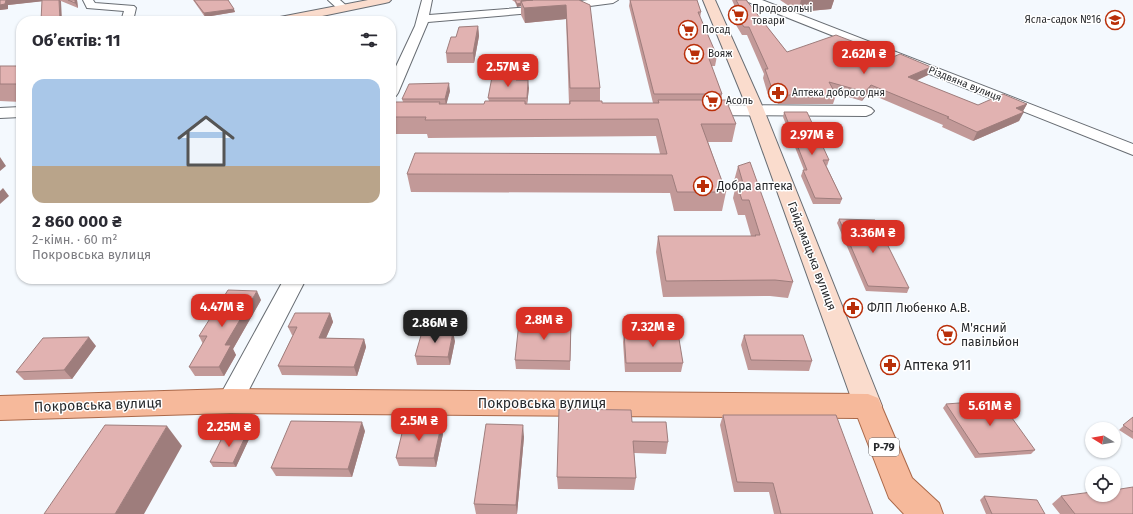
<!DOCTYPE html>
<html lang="uk">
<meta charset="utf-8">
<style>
body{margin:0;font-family:"Fira Sans",sans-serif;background:#f7f7f7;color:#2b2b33;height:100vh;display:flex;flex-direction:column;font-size:15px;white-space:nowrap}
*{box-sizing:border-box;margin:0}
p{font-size:13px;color:#7c7c81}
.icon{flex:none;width:22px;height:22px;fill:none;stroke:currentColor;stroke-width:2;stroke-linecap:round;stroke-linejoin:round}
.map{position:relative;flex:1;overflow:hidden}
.details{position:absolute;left:16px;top:16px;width:380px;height:268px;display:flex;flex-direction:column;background:#fff;border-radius:16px;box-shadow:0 1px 3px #0004}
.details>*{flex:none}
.needle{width:26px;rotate:281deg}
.buttons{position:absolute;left:1085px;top:422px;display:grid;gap:8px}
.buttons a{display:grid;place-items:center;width:36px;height:36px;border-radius:50%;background:#fff;box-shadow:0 1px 3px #0004;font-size:20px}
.price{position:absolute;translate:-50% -34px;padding:0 9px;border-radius:8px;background:#d93025;color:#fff;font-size:13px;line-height:26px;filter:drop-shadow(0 1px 2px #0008)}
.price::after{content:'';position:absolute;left:50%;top:24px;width:12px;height:9px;margin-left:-6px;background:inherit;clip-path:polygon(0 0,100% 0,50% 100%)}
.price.on{background:#222;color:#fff}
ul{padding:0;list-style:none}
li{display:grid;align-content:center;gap:8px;height:212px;padding:0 16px}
li span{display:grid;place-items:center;height:124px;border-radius:12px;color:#555}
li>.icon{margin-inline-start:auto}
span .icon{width:72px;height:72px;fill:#fffc;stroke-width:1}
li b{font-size:17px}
h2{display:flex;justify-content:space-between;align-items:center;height:48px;padding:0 16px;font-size:17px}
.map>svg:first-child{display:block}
</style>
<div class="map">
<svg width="1133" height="514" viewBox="0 0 1133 514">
<rect width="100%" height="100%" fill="#f4f9fe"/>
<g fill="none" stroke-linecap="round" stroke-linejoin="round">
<g stroke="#686d73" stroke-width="2">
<path id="street" d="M83 0H93L95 3 134 6 136 8 133 21H121L124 11 87 8Z
M328 0H340L349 8 343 11 339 10Z
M422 0H432L429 15 544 6 588 0H618L613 3 544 12 428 22 398 93 396 96 391 97V77L415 26Z
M747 0H762L1133 144V155L748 2Z
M702 105 866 106 871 108 874 111 871 114 866 116 702 115 697 113 694 110 697 107Z
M21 107V117L0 118V108Z
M284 279H306L239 409 230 412 221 409 217 401Z"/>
</g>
<g stroke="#686d73" stroke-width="2">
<path id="secondary" d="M368 0H391L389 2 385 3 298 21H274L276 18 280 17Z
M703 0H715L764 110 882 406 878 414 868 418 858 414 854 406 748 110Z"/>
</g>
<g stroke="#aa6849" stroke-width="2">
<path id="primary" d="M230 389 868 394 878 398 912 478 939 503 943 514H904L889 498 858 418 230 413 0 420V396Z"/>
</g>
<use href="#street" fill="#fff" fill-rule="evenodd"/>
<use href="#secondary" fill="#fadccd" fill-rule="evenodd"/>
<use href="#primary" fill="#f6b99b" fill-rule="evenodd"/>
</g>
<path fill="#c29998" d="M0 0H77L78 8 61 1H42L8 5V9L0 10Z
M193 0H228L235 12 205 17Z
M512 0H579L600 88V101L602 103H653L629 6 630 0H697L701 12 700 18 717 56 715 66H711L722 94 721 100 736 124 732 142H708L726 192 722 211H674L670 193 411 192 407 174 660 154 656 136 428 138 427 134H392L391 110 403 102 402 99 450 91 446 104H484L489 101 488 98 517 77V80L529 88 527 104H569L566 19 525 23 521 15V6L517 7 515 2Z
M732 0H746L787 52 928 75 916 81 978 105 1027 104 1023 111 1019 121 973 141 942 127 943 125 868 93 862 101 835 93 836 95 833 104H778L774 95H768L763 78 764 74 747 35H742L730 15 731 8 735 7Z
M780 0H834L831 9 798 12Z
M478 26 479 36 474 63H447L446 53 456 37Z
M0 66H21V102L0 101Z
M784 112 829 160 827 166 826 165 842 199 840 204H813L801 176 803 170H804L783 117Z
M738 166 793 282 788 298 770 296 663 297 656 252 658 236H751L745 215H738L733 198 736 185 734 181Z
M839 219 909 288 907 293 866 291 837 223Z
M261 300 233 349 236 355 224 376H195L189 367 203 344 199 336Z
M330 313 333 322 326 338 364 339 366 347 357 376 282 375 278 366 293 335H292L288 327Z
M571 322 570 370 516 369 515 360Z
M624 333 683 363 681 372H625L623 342Z
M744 335 812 361 809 371 748 370 741 345Z
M455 341 450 365H417L415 356Z
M96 346 72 379 24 380 16 372Z
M946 404 1035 450 1031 454 975 458 943 408Z
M723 415 873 514H774L769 492H734L720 425Z
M1133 417V439L1119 430Z
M632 422 668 442 666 454 634 453 636 478 634 490 558 489 557 477Z
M365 431 352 477 276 476 271 468Z
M247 433 250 437 236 467H213L210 462Z
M443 434 436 467 399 466 396 458Z
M524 437 517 514H476L474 504Z
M984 496 1045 514H986L980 500Z
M1061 496 1133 514H1060L1052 504Z"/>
<path fill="#9e7d7c" d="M6 0H45V1L8 5V9L0 10V5Z
M59 0 61 1 62 21H60Z
M75 0H77L78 8 75 3Z
M801 0H834L831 9 798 12Z
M521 3V6L517 7V4Z
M566 5V19L525 23 524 8Z
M234 9 235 12 205 17 204 13Z
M478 26 479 36 474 63 473 53Z
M931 67 928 75 904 86 908 77Z
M528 80 529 88 527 105V98Z
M449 83 450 91 446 106 445 99Z
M871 85 868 93 862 101 865 92Z
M1027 104 1022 113 1024 112 1019 121 973 141 977 132 1016 108Z
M0 157 6 166 0 171Z
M3 188 9 196 0 204V191Z
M257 291 261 300 233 349 236 355 224 376 219 367 225 345Z
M330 313 333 322 322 347 319 338Z
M453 332 455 341 450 365 448 357Z
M89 337 96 346 72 379 64 370Z
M364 339 366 347 357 376 354 367Z
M362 422 365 431 352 477 348 469Z
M523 425 524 437 517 514 516 505Z
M167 426 182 446 144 514H115Z
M441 426 443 434 436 467 434 458Z
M247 433 250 437 236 467 233 463Z"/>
<path fill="#e1b2b1" stroke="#9e7d7c" d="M0 0H9H6L5 4 0 5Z
M42 0H59L60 21H41Z
M68 0H75V3Z
M194 0H228L234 9 204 13Z
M515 0H533L521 1V3L517 4Z
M533 0H579L590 5 600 88H570L566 5 524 8 521 1Z
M630 0H697L701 12H698L717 56H708L722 94H654Z
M736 0H746L787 52 836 35 893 57 900 54 931 67 908 77 978 105 1003 94 1027 104 1016 108 1024 112 977 132 947 118 949 117 871 85 865 92 829 82 836 95H780L776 86H771L765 69H768L749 27H744L731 8 740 7Z
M478 26 473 53H446L451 37H456L459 27Z
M0 66H21V84H0Z
M492 77H517L516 80H528L527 98H488Z
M449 83 445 99H402L409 84Z
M658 100H726L736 124H701L726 192H677L672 175 407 174 415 153 667 154 658 119 425 120 426 117H391V110L395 102H440L439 104H484L485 101H525V104H570V101H602V103H659Z
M784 112H807L829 160H823L842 199 815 198 803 170H807Z
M750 162 793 282 775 280 666 281 658 236H756L755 235H760L749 200H742L736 182 743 183 738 166Z
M839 219 875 220 909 288 868 286Z
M228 290 257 291 225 345H231L219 367H189L207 336H199Z
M295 313H330L319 338 364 339 354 367 278 366 297 327H288Z
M519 322H571L570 361 515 360Z
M422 332H453L448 357 415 356Z
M624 333H678L683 363H626Z
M744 335H803L812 361 751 360Z
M89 337 64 370 16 372 43 338Z
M999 400 1035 450 979 454 946 404Z
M559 409 631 410 632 422H666L668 442 633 441 636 478 557 477Z
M723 415H836L873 514H781L773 483 737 482Z
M1133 417V432L1123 425Z
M291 421 362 422 348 469 271 468Z
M486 424 523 425 516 505 474 504Z
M105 425 167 426 115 514H44Z
M404 425 441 426 434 458H396Z
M225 432 247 433 233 463 210 462Z
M1133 487V514H1075L1061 496 1092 492V495H1114V490Z
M984 496 1037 500 1045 514H992Z"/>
<defs>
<g id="supermarket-ring" transform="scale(1)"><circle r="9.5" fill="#fff" stroke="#b92f09" stroke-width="1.5"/><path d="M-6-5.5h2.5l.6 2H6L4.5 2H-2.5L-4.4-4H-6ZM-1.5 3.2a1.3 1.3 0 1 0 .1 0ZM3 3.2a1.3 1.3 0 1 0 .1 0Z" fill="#b92f09"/></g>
<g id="school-ring" transform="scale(1)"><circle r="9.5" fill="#fff" stroke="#b92f09" stroke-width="1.5"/><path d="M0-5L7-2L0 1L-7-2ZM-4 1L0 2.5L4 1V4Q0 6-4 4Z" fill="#b92f09"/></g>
<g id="pharmacy-ring" transform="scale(1)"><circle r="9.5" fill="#fff" stroke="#b92f09" stroke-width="1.5"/><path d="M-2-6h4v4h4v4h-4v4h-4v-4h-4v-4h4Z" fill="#b92f09"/></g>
</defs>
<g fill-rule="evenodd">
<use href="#supermarket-ring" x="738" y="15"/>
<use href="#school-ring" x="1115" y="20"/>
<use href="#supermarket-ring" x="688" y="30"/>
<use href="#supermarket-ring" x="694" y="54"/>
<use href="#pharmacy-ring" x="778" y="93"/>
<use href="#supermarket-ring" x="712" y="101"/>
<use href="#pharmacy-ring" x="703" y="186"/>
<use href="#pharmacy-ring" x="853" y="308"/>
<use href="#supermarket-ring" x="947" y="335"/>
<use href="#pharmacy-ring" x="890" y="365"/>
</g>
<g text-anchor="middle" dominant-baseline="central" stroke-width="3" stroke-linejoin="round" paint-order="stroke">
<g font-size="10" fill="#27292c" stroke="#fff" text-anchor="start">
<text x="752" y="9">Продовольчі<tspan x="752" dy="12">товари</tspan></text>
<text x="1101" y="20" text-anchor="end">Ясла-садок №16</text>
<text x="702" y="30">Посад</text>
<text x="708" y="54">Вояж</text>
<text x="792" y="93">Аптека доброго дня</text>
<text x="726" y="101">Асоль</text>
</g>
<g font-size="10" fill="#27292c" stroke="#fff">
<text transform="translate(965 84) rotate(22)">Різдвяна вулиця</text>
</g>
<rect fill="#fff" stroke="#68696b" stroke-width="1" x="869" y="438" width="30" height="18" rx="3"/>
<g font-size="11" font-weight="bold" fill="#27292c">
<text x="884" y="447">Р-79</text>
</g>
<g font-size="12" fill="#27292c" stroke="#fff" text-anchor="start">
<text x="717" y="186">Добра аптека</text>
<text x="867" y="308">ФЛП Любенко А.В.</text>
<text x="961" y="328">М'ясний<tspan x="961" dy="14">павільйон</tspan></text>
</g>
<g font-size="12" fill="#27292c" stroke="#fff">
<text transform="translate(812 256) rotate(69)">Гайдамацька вулиця</text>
</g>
<g font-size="14" fill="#27292c" stroke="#fff" text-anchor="start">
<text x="904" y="365">Аптека 911</text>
</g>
<g font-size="14" fill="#27292c" stroke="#fff">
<text x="542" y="403">Покровська вулиця</text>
<text transform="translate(98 405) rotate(-2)">Покровська вулиця</text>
</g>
</g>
</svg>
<div class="buttons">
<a><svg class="needle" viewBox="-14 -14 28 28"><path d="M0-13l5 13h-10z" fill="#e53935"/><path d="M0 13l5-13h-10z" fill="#7c7c81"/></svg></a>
<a><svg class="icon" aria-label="locate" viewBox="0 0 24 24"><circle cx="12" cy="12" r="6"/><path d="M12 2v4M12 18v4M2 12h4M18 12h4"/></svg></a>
</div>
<b class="price" style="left:864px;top:75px">2.62M ₴</b>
<b class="price" style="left:508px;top:88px">2.57M ₴</b>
<b class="price" style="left:812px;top:156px">2.97M ₴</b>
<b class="price" style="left:873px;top:254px">3.36M ₴</b>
<b class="price" style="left:222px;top:328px">4.47M ₴</b>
<b class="price" style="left:544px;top:341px">2.8M ₴</b>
<b class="price on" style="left:435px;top:344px">2.86M ₴</b>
<b class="price" style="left:653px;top:348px">7.32M ₴</b>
<b class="price" style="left:990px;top:427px">5.61M ₴</b>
<b class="price" style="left:419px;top:442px">2.5M ₴</b>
<b class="price" style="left:229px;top:448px">2.25M ₴</b>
<section class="details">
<h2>Об’єктів: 11<svg class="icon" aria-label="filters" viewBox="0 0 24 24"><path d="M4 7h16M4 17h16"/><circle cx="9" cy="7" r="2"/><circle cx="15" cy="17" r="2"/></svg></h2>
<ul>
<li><span style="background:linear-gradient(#a9c7e8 70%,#b9a48a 0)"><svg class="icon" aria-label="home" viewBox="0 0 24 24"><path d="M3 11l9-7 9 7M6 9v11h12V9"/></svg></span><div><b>2 860 000 ₴</b><p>2-кімн. · 60 m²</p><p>Покровська вулиця</p></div></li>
</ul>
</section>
</div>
